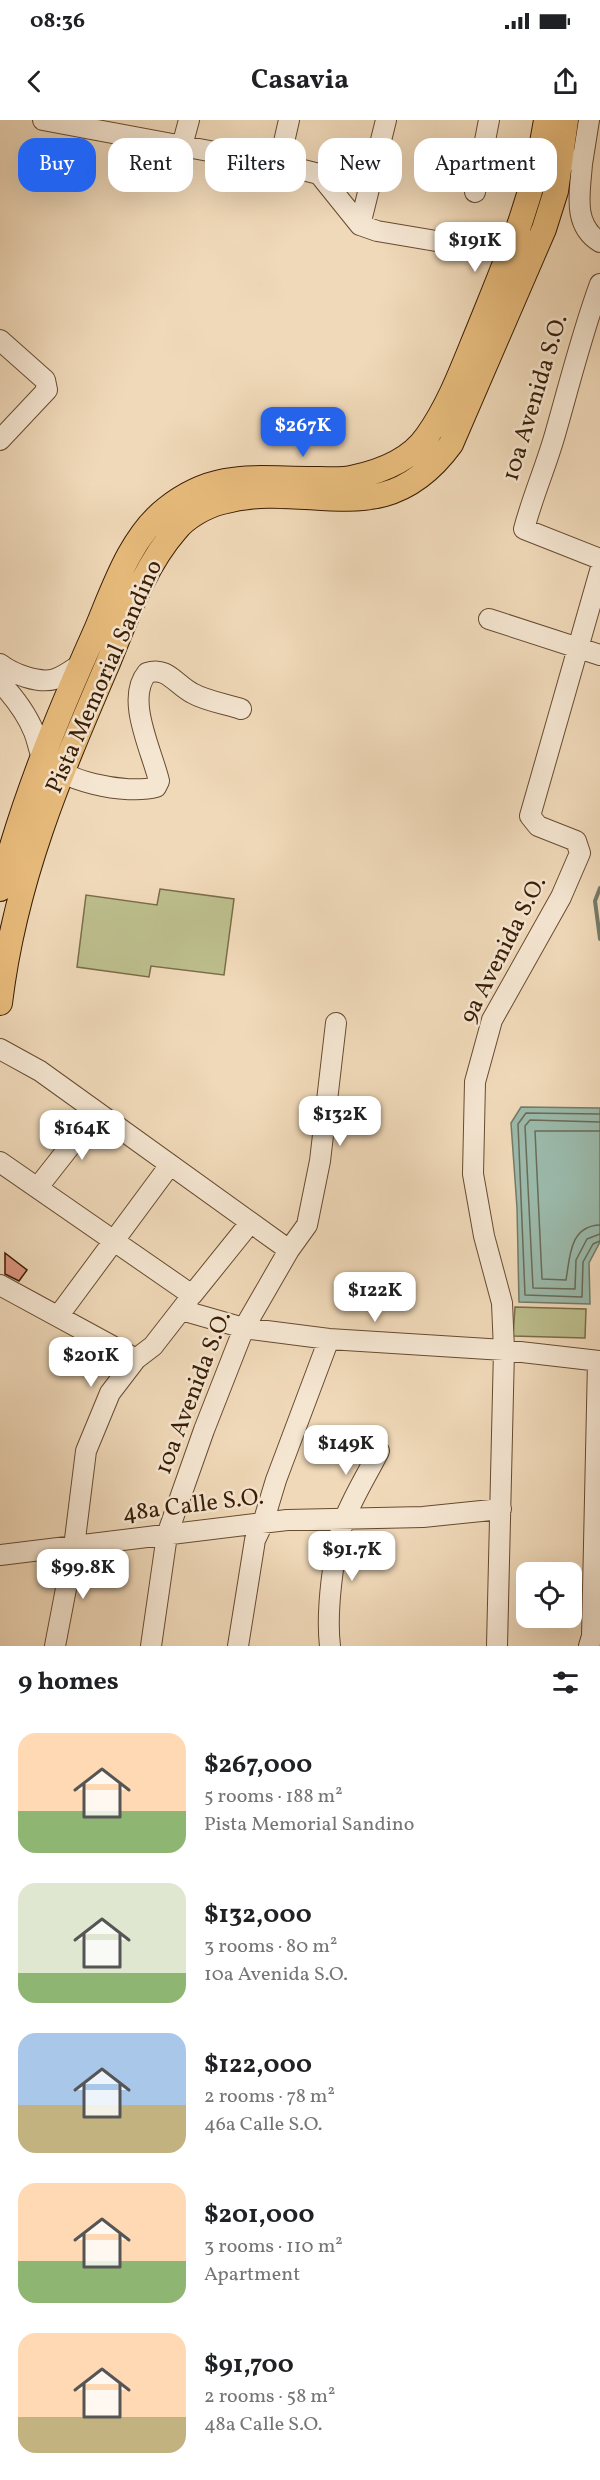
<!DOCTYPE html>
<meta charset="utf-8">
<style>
body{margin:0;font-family:Vollkorn,serif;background:#f2f2f2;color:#202124;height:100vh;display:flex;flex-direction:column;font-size:22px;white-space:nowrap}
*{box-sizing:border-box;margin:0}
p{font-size:20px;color:#757577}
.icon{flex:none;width:33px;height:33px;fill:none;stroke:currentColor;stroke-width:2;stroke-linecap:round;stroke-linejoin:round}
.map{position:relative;height:1526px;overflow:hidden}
.side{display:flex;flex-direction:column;background:#fff;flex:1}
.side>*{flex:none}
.banner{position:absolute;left:18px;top:18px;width:564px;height:54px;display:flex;gap:12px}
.tools{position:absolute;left:516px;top:1442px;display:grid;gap:12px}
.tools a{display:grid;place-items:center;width:66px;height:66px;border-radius:12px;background:#fff;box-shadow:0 6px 24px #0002;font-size:30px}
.price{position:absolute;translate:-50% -51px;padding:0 14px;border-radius:12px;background:#fff;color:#222;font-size:20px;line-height:39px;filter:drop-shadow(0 2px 3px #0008)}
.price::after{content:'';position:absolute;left:50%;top:36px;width:18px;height:14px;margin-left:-9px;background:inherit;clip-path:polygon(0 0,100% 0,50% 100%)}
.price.selected{background:#2563eb;color:#fff}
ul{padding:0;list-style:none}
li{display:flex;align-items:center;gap:18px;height:150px;padding:0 18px}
li span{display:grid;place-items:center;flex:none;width:168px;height:120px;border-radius:18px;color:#555}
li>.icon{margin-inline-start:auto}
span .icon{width:72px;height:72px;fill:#fffc;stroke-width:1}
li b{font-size:26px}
h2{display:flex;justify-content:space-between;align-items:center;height:72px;padding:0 18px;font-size:26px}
.pill{padding:0 21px;border-radius:18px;background:#fff;box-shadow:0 6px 24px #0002;font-size:21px;line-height:54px}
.pill.selected{background:#2563eb;color:#fff}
.status{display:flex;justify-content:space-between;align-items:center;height:42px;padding:0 30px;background:#fff;direction:ltr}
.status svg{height:16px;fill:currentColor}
header{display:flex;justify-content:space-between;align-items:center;height:78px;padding:0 18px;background:#fff;font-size:27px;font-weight:700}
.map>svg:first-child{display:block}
</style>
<div class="status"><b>08:36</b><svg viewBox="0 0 49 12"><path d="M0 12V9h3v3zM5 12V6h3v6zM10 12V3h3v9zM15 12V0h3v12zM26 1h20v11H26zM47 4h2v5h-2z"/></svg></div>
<header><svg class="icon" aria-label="back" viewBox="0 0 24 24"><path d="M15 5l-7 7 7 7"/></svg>Casavia<svg class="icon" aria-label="share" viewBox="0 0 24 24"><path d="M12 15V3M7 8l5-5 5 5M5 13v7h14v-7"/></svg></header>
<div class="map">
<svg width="600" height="1526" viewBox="0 0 600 1526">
<rect width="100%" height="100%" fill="#f0d9b9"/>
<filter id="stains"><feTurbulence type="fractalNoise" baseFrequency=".00333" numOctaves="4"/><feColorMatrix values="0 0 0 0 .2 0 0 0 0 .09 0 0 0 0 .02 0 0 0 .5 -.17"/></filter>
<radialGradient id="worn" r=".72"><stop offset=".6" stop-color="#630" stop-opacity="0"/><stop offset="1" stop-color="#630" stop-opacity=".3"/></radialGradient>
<path fill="#bdbe8d" stroke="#7b6d48" stroke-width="1.5" d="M160 769 234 779 224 855 151 846 149 857 77 847 86 775 157 785Z
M515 1187 586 1189 585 1218 513 1216Z"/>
<path fill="#9bbaab" stroke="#747b68" stroke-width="1.5" d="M521 987 600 988V1122L589 1143 590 1184 519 1182 517 1088 511 1003Z"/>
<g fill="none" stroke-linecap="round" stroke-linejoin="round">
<path stroke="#6a6b57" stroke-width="1.5" d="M600 994 526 993 518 1004 525 1175 582 1177 583 1142 593 1124 600 1121
M600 1002 530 1000 525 1006 533 1168 575 1169 576 1140 587 1119 600 1114
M600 1011H535L542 1159 566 1160C570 1138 569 1106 600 1105"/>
<path stroke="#747b68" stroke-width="4" d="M600 768 595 781 600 819"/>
</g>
<path fill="#dc957f" stroke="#391c03" stroke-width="1.5" d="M5 1133 27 1150 19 1161 5 1154Z"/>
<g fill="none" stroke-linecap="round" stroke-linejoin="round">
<g stroke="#674b30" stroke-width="22">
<path id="minor" d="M43 0 279 44 319 54 360 105 377 111 472 127 508 122 520 111
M182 26 189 0
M561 36 582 44C580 72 572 105 600 122
M279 44 289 0
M582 44 589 0
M319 54 372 56
M475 72 489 0
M360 105 386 0
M600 164C582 213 570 262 556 311 547 344 533 375 524 409L600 439
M0 220 45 260 47 270 0 320
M489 499 600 535
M0 544C13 554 39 564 55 559 64 556 73 549 81 544
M0 562C14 577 26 592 34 612 37 619 38 627 41 634 57 662 128 675 156 667L159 661C152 631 125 579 147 553 167 546 175 564 192 573 206 581 226 584 241 589
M0 929 40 951 289 1130
M0 1042 192 1175 250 1103
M38 1067 97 992
M0 1165 136 1239 110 1273 86 1331 74 1427 55 1526
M181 1190 244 1208 329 1219 504 1230 600 1241
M59 1195 170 1045
M136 1239 153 1226 188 1181
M0 1435 287 1400 423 1397 501 1389
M151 1526 167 1415 204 1310 244 1208 289 1130 307 1105 320 1041 336 903
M238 1526 255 1420 263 1403 276 1360 329 1219
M330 1526C326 1493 333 1429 345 1398 354 1375 368 1353 379 1331
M497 1526 504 1230 502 1183 484 1116 473 1054 475 962 492 900 561 777 580 733 576 721 538 706 530 696 600 451
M589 1526 592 1516 598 1241"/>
</g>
<g stroke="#391c03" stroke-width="26">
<path id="major" d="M0 769C23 679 58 595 96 510 113 470 130 417 166 389 217 348 260 360 320 359 330 359 341 360 351 358 380 352 410 341 427 316 450 284 464 244 479 208 507 139 535 74 546 0
M0 883C15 759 59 657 108 543 127 497 143 448 176 410 186 397 206 386 222 382 310 358 383 417 451 324L544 109 556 71 566 0"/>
</g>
<use href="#minor" stroke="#f5e6d2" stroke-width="20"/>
<use href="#major" stroke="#e8bc7c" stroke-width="24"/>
</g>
<g text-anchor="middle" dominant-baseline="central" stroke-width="5" stroke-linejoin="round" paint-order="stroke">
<g font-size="24" fill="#391c03" stroke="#f5e6d2">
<text transform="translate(536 278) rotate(-73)">10a Avenida S.O.</text>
<text transform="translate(105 557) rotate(-66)">Pista Memorial Sandino</text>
<text transform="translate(504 830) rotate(-63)">9a Avenida S.O.</text>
<text transform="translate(194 1273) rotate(-69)">10a Avenida S.O.</text>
<text transform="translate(193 1386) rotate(-7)">48a Calle S.O.</text>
</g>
</g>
<rect width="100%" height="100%" filter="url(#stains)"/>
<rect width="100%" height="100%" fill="url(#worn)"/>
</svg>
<div class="tools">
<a><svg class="icon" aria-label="locate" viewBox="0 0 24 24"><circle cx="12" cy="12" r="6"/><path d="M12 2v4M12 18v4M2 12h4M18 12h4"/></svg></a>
</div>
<b class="price" style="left:475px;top:153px">$191K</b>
<b class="price selected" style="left:303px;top:338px">$267K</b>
<b class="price" style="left:340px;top:1027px">$132K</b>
<b class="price" style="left:82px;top:1041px">$164K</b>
<b class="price" style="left:375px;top:1203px">$122K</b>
<b class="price" style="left:91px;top:1268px">$201K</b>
<b class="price" style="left:346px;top:1356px">$149K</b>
<b class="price" style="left:352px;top:1462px">$91.7K</b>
<b class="price" style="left:83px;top:1480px">$99.8K</b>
<div class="banner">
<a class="pill selected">Buy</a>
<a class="pill">Rent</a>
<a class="pill">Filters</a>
<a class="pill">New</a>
<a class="pill">Apartment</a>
</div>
</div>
<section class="side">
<h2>9 homes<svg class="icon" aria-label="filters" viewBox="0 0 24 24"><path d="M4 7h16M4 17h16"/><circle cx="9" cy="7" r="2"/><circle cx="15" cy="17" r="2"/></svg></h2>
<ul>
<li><span style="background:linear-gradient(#ffd9b3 65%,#8fb573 0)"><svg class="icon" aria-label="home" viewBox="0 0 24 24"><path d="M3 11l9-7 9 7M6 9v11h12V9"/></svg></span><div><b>$267,000</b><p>5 rooms · 188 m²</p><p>Pista Memorial Sandino</p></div></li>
<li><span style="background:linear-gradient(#dfe7d0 75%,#8fb573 0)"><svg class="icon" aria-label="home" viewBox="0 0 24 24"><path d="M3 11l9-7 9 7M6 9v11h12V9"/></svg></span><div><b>$132,000</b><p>3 rooms · 80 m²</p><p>10a Avenida S.O.</p></div></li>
<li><span style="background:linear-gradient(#a9c7e8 60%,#c2b280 0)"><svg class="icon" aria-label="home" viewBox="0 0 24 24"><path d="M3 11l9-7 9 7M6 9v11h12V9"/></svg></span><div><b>$122,000</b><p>2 rooms · 78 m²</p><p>46a Calle S.O.</p></div></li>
<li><span style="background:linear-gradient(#ffd9b3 65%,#8fb573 0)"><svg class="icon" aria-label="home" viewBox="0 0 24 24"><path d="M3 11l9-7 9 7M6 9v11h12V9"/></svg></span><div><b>$201,000</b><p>3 rooms · 110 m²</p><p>Apartment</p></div></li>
<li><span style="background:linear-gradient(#ffd9b3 70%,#c2b280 0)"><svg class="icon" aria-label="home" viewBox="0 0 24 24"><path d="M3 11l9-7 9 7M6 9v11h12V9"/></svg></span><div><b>$91,700</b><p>2 rooms · 58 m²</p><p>48a Calle S.O.</p></div></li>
</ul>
</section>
